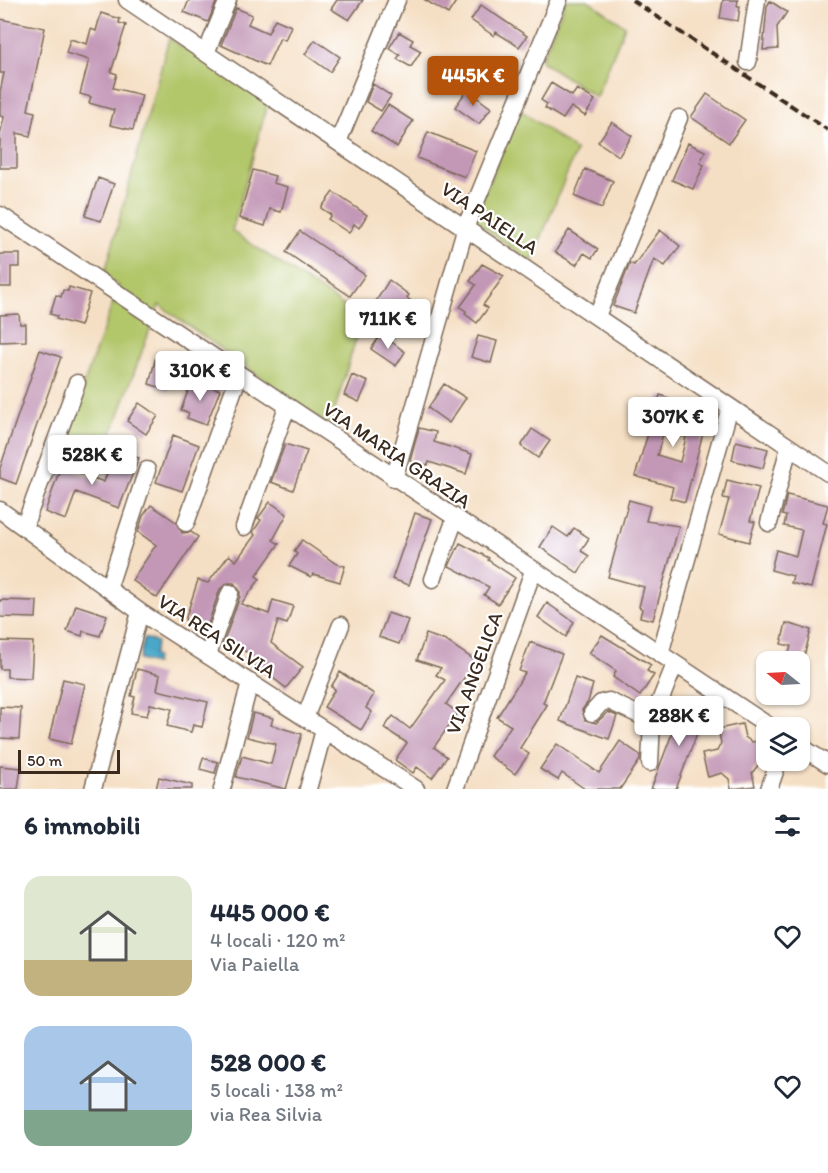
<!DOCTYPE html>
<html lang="it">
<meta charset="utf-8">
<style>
body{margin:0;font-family:Itim,sans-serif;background:#f6f6f7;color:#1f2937;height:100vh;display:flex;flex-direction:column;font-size:22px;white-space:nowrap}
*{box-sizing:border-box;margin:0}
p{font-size:20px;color:#747a83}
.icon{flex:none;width:33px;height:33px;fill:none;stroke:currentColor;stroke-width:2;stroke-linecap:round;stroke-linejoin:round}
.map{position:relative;height:789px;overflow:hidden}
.side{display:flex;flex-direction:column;background:#fff;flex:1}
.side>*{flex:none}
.needle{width:39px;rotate:288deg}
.tools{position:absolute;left:756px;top:651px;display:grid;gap:12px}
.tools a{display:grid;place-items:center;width:54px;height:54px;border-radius:12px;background:#fff;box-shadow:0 2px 4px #0004;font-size:30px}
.scale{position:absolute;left:18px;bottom:15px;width:102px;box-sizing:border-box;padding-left:6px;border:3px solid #3b2a1e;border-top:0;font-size:16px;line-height:21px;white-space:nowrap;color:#3b2a1e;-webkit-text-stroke:4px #fff;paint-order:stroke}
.price{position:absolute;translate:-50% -51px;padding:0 14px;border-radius:6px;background:#fff;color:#222;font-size:20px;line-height:39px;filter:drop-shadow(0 2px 3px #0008)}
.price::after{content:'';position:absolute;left:50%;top:36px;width:18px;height:14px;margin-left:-9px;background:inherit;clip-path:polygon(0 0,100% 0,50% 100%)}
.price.current{background:#b45309;color:#fff}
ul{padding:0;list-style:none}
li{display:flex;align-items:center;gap:18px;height:150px;padding:0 24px}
li span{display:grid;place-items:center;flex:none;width:168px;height:120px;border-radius:18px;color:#555}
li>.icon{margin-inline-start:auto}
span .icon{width:72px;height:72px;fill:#fffc;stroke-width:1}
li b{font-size:26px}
h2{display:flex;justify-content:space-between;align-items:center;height:72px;padding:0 24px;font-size:26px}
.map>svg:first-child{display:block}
</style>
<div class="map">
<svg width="828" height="789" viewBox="0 0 828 789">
<rect width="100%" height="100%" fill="#fff"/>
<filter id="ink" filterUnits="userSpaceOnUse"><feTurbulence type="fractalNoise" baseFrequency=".0167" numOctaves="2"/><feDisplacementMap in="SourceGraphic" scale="12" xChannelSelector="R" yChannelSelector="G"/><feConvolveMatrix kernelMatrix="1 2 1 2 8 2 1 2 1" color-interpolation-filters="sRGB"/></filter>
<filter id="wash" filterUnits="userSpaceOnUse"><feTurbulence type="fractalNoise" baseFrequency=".008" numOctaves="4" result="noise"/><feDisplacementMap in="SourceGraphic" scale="24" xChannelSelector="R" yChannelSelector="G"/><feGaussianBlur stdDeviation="1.35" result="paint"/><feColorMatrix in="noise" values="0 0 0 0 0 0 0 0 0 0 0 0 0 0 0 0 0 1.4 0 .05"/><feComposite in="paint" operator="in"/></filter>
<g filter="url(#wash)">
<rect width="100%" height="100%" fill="#f5dfc4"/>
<path fill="#b2c66a" stroke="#767844" stroke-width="1.5" d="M566 0H588L625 26 596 97 541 61Z
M169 38 268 103 232 231 362 318 330 426 159 305 98 471 61 447 119 286 104 276Z
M519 109 576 151 531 263 474 219Z"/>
<path fill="#4ba7c9" stroke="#436874" stroke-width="1.5" d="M144 638 157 642 153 656 156 657 155 664 139 660Z"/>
<g id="blocks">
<path fill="#c398b7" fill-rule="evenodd" d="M189 0H217L208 22 184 12Z
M337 0H363L349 20 331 9Z
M425 0H457L448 14Z
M723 0H738L737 6H740L738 21 720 18Z
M770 1 787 12 777 27 778 49 763 50 767 6Z
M481 5 527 36 519 47 496 32 494 36 471 20Z
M236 8 252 15 248 24 268 33 275 19 291 26 285 40 280 38 267 66 221 45Z
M101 13 120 19 119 23 126 25 111 72 117 74 113 88 142 95 133 130 110 125 114 110 89 103 91 97 80 94 89 60 66 53 70 39 87 44 91 29 96 31Z
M0 19 45 28 28 110 35 112 30 136 17 133V168H0V135L4 117 0 116V92L4 73H0Z
M399 32 413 40 410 45 421 51 411 67 397 59 400 55 389 48Z
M315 40 340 57 330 72 305 54Z
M551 83 572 96 577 89 595 100 585 116 571 107 563 119 545 108 547 104 541 100Z
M373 84 391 96 381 111 366 102Z
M467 90 491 108 479 124 455 107Z
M707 94 745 120 729 143 691 117Z
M388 105 413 121 397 147 371 131Z
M612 122 632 136 619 156 598 142Z
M428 132 476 151 465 177 417 158Z
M688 143 705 151 700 163 704 165 693 189 672 180Z
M585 169 613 181 602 208 574 196Z
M253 170 275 176 273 183 288 187 281 212 270 209 265 226 239 218Z
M98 178 114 184 101 221 85 216Z
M333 192 367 215 359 228 354 224 349 233 328 219 331 215 321 208Z
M569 230 598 249 592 258 584 253 576 265 555 252Z
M660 230 680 246 665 266 654 259 634 313 613 306 630 263 634 265Z
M300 231 365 275 350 296 286 252Z
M0 254H20V267H11V287H0Z
M482 264 504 276 483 305 488 308 477 323 465 314 466 311 460 307 476 285 470 281Z
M389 280 409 295 407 298 414 303 398 325 373 306Z
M69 287 90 293 80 326 56 319 57 316 50 314 56 295 61 297 63 290 68 291Z
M19 314 20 324H26V341L0 342V315Z
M381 334 405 352 396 366 371 349Z
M478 336 497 341 491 363 471 357Z
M40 350 61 357 16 484 0 478V468Z
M157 353 177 359 168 390 149 384Z
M352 375 368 382 359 402 344 395Z
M192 380 220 390 206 425 187 418 189 413 181 410Z
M444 384 466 398 449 423 428 408Z
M660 395 675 400 670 416 690 422 696 402 710 406 685 502 670 498 673 487 635 476ZM664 431 686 437 680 462 657 455Z
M139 403 158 416 146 434 127 421Z
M419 428 436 432 434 442 472 454 466 474 429 462 428 465 410 461Z
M532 429 550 441 538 458 521 446Z
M173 435 199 445 182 491 156 482Z
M736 441 768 449 763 468 732 460Z
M285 444 307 451 293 490 271 482Z
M115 450 139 458 119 508 76 492 66 520 45 512 61 466 104 482Z
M727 480 759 488 750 521 755 522 749 542 719 534 729 499 723 498Z
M787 495 828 505 823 523 827 524 811 588 791 583 793 576 771 570 776 550 796 556 802 530 784 526 786 516 782 515Z
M629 500 650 506 646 521 679 526 653 620 640 617 642 609 639 607 644 587 608 577Z
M270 502 287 514 273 540 279 544 256 576 260 579 241 604 269 614 273 600 293 606 287 624 278 621 271 643 303 667 286 688 247 658 250 653 223 644 240 596V591L234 583H228L220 589 207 627 185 620 198 580 208 583 229 555 236 561 255 535 253 532 261 520 258 518Z
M151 505 176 522 182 533 191 532 198 537 157 598 132 580 156 545 138 532 143 516Z
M415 513 432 519 409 585 392 579Z
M553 527 568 537 574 528 589 538 581 551 589 556 578 573 540 547Z
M302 540 335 563 345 566 340 582 313 574 311 577 289 566 297 554 294 551Z
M460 543 489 558 488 560 515 578 498 604 484 595 489 587 449 566Z
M0 600 37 601 36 618 0 617Z
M547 603 574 622 566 637 538 617Z
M76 605 107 615 100 636 83 631 82 636 67 631Z
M388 613 408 620 399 644 379 637Z
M786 623 811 630 802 664 787 660 791 646 781 644Z
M426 634 446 641 476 661 446 704 458 713 434 747 447 757 432 778 417 767 413 773 395 760 407 743 384 728 393 716 410 729 445 680 436 675 441 668 417 660Z
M602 635 651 665 647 671 654 675 640 696 613 677 616 671 589 653Z
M0 641 33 642 31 678 7 677V669H0Z
M530 642 562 654 543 703 547 705 520 748 529 754 515 774 490 756 511 726 497 717 525 673 519 671Z
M137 669 160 675 157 690 208 702 202 727 193 725 191 732 167 726 172 709 150 704 147 716 131 713 135 697 131 696Z
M340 672 374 694 366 708 372 712 361 730 324 707 335 689 331 687Z
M575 678 593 684 588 702 582 710 585 720 596 723 608 712 617 716 609 739 560 721Z
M63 679 85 684 71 744 49 739Z
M684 701 706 710 676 789H651L673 731 681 734 682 732 674 727Z
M0 707 21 708 19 739 0 738Z
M253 713 273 718 271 725 302 734 286 789 236 777 242 756 271 764 276 744 247 737Z
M742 724 745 737 752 742 763 740 767 761 759 764 752 773 755 786 731 789 729 779 722 773 708 777 702 754 717 751 721 743 718 729Z
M620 741 640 755V760L620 789H585L562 773 558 780 540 769 557 744 599 773Z
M203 758 218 762 215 773 200 769Z
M0 766 21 768 18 789H0Z
M159 777 192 785V789H156Z"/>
</g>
</g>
<g filter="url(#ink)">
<use href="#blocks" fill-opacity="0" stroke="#7c6958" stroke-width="1.5"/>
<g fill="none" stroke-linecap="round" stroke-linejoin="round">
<g stroke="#7c6958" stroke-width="19">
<path id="minor" d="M127 0 828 473
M206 53 228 0
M748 62 757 0
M338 142 397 0
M0 215 772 728
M597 316 679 118
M394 479 466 226 559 0
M0 510 140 612 416 789
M186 523 239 375
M769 523 789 447
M24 527 77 383
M244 527 287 407
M433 579 455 519
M108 589 147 470
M660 654 730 407
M208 655 230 593
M592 713 601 703 609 701 652 721
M305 718 341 625
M800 746 828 764
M650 763 652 721 675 664
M93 789 140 612
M222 789 250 682
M308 789 324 730
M455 789 533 571
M769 789 779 760"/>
</g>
<use href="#minor" stroke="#fff" stroke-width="16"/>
<path stroke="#3b2a1e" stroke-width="4" stroke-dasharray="9 4.5" stroke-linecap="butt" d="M632 0 828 130"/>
</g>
</g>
<g text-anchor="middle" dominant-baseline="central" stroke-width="4.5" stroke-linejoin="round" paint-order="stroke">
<g font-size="20" fill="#3b2a1e" stroke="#fff">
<text transform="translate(490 218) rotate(34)">VIA PAIELLA</text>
<text transform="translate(397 455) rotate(34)">VIA MARIA GRAZIA</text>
<text transform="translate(217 636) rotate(33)">VIA REA SILVIA</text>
<text transform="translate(474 673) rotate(-70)">VIA ANGELICA</text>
</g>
</g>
</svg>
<div class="tools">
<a><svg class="needle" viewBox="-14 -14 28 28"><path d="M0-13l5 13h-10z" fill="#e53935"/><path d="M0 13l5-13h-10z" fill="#747a83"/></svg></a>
<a><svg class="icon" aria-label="layers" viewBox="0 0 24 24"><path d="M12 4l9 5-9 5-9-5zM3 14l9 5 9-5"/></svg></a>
</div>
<div class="scale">50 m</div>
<b class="price current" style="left:473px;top:107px">445K €</b>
<b class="price" style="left:388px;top:350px">711K €</b>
<b class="price" style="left:200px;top:402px">310K €</b>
<b class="price" style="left:673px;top:448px">307K €</b>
<b class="price" style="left:92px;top:486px">528K €</b>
<b class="price" style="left:679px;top:747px">288K €</b>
</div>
<section class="side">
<h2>6 immobili<svg class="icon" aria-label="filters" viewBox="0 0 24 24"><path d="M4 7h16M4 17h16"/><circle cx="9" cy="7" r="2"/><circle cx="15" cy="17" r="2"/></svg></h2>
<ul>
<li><span style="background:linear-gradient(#dfe7d0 70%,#c2b280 0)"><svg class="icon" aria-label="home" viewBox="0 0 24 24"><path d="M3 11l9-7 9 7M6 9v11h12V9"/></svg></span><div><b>445 000 €</b><p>4 locali · 120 m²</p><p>Via Paiella</p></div><svg class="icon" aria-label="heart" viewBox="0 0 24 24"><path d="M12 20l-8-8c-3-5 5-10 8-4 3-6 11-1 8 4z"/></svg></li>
<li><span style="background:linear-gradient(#a9c7e8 70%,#7fa58c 0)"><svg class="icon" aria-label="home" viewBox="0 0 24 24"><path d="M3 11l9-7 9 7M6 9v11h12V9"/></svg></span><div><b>528 000 €</b><p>5 locali · 138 m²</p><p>via Rea Silvia</p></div><svg class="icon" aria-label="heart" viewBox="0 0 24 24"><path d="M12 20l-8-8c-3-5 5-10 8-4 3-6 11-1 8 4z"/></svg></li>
</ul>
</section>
